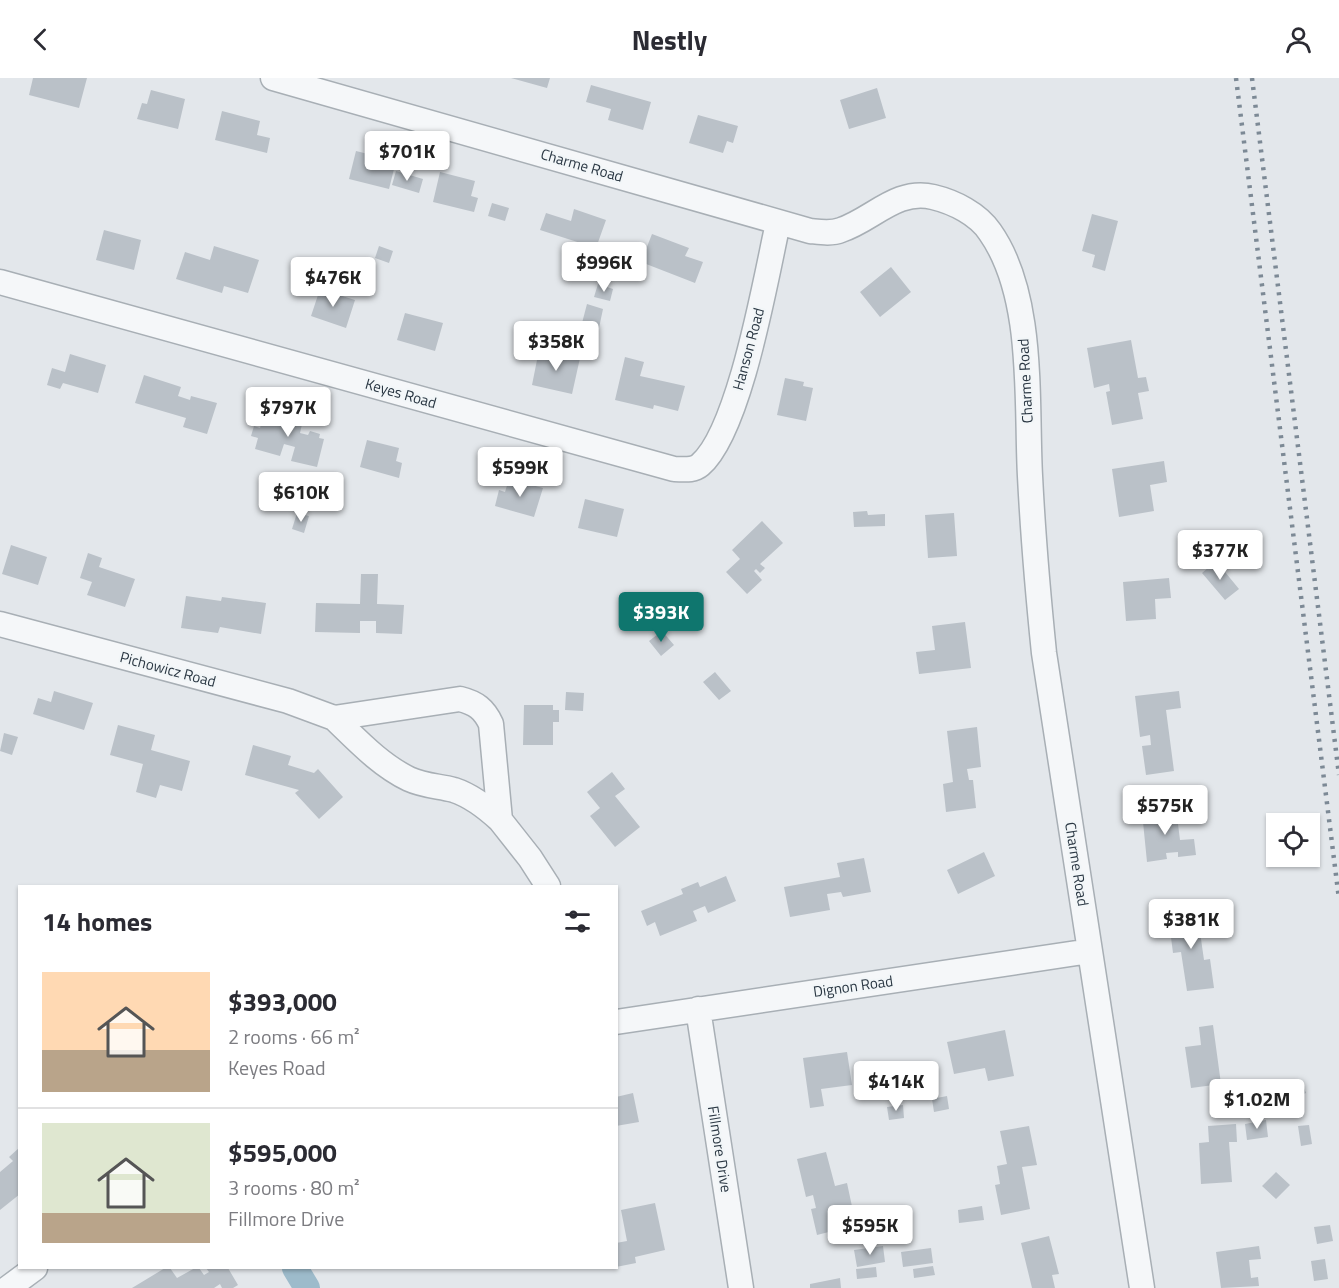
<!DOCTYPE html>
<meta charset="utf-8">
<style>
body{margin:0;font-family:"Titillium Web",sans-serif;background:#f7f7f7;color:#2b2b33;height:100vh;display:flex;flex-direction:column;font-size:22px;white-space:nowrap}
*{box-sizing:border-box;margin:0}
p{font-size:20px;color:#7c7c81}
.icon{flex:none;width:33px;height:33px;fill:none;stroke:currentColor;stroke-width:2;stroke-linecap:round;stroke-linejoin:round}
.map{position:relative;flex:1;overflow:hidden}
.sheet{position:absolute;left:18px;top:807px;width:600px;height:384px;display:flex;flex-direction:column;background:#fff;border-radius:0px;box-shadow:0 2px 4px #0004}
.sheet>*{flex:none}
.fabs{position:absolute;left:1266px;top:735px;display:grid;gap:12px}
.fabs a{display:grid;place-items:center;width:54px;height:54px;border-radius:0px;background:#fff;box-shadow:0 2px 4px #0004;font-size:30px}
.price{position:absolute;translate:-50% -51px;padding:0 14px;border-radius:6px;background:#fff;color:#222;font-size:20px;line-height:39px;filter:drop-shadow(0 2px 3px #0008)}
.price::after{content:'';position:absolute;left:50%;top:36px;width:18px;height:14px;margin-left:-9px;background:inherit;clip-path:polygon(0 0,100% 0,50% 100%)}
.price.selected{background:#0f766e;color:#fff}
ul{padding:0;list-style:none}
li{display:flex;align-items:center;gap:18px;height:150px;padding:0 24px}
li+li{border-top:2px solid #e1e1e2}
li span{display:grid;place-items:center;flex:none;width:168px;height:120px;border-radius:0px;color:#555}
li>.icon{margin-inline-start:auto}
span .icon{width:72px;height:72px;fill:#fffc;stroke-width:1}
li b{font-size:26px}
h2{display:flex;justify-content:space-between;align-items:center;height:72px;padding:0 24px;font-size:26px}
header{display:flex;justify-content:space-between;align-items:center;height:78px;padding:0 24px;background:#fff;font-size:27px;font-weight:700}
.map>svg:first-child{display:block}
</style>
<header><svg class="icon" aria-label="back" viewBox="0 0 24 24"><path d="M15 5l-7 7 7 7"/></svg>Nestly<svg class="icon" aria-label="person" viewBox="0 0 24 24"><circle cx="12" cy="8" r="4"/><path d="M4 21q1-7 8-7t8 7"/></svg></header>
<div class="map">
<svg width="1339" height="1210" viewBox="0 0 1339 1210">
<rect width="100%" height="100%" fill="#e3e7eb"/>
<g fill="none" stroke-linecap="round" stroke-linejoin="round">
<path stroke="#9dbbcb" stroke-width="26" d="M295 1190 307 1210"/>
</g>
<path fill="#bac1c8" d="M33 0H87L79 30 29 17Z
M511 0H550L547 10Z
M591 7 651 24 643 52 608 42 611 31 586 24Z
M877 10 886 40 849 51 840 22Z
M151 12 185 21 178 51 137 41 142 25 147 26Z
M222 33 260 43 257 57 270 60 267 75 215 62Z
M698 37 738 48 733 65 727 63 723 75 689 65Z
M356 73 396 83 389 111 349 101Z
M396 93 423 101 419 115 392 107Z
M440 94 475 103 471 118 478 120 474 134 433 124Z
M492 125 509 130 505 143 488 138Z
M574 131 606 142 596 170 540 152 546 135 571 143Z
M1092 136 1118 143 1105 193 1092 189 1095 177 1082 173Z
M104 152 141 162 134 192 96 182Z
M652 156 689 170 685 178 703 184 695 205 641 184Z
M214 168 259 182 248 215 224 208 222 215 176 201 185 174 210 182Z
M379 168 393 173 389 185 375 180Z
M891 189 911 214 880 239 860 214Z
M598 206 613 211 610 223 594 219Z
M320 211 355 222 346 250 311 238Z
M587 226 603 231 599 250 582 245Z
M405 235 443 245 435 273 397 262Z
M1131 262 1138 300 1146 299 1149 313 1138 315 1143 341 1112 347 1106 314 1110 313 1109 306 1094 310 1087 270Z
M539 272 580 280 572 316 532 307Z
M70 276 106 287 98 315 63 305 60 311 47 307 52 290 65 294Z
M625 279 644 284 640 298 685 308 678 333 654 327 653 331 615 322Z
M144 297 181 309 178 318 190 322 191 318 217 325 207 356 183 349 186 340 135 325Z
M785 300 804 304 803 308 813 310 806 343 777 337Z
M265 331 281 335 282 332 292 334 291 338 303 342 300 355 308 357 310 353 320 356 319 360 324 361 317 389 291 383 295 369 284 366 280 378 255 371 258 360 251 358 254 348 260 350Z
M367 362 399 370 396 383 402 385 399 400 360 389Z
M1164 383 1167 404 1150 407 1154 433 1119 439 1112 391Z
M509 401 543 410 534 439 495 428 499 412 505 414Z
M585 421 624 431 617 459 578 450Z
M867 433 868 437 885 436V448L854 449 853 434Z
M297 435 309 438 304 455 292 451Z
M954 435 957 478 928 480 925 437Z
M762 443 783 465 760 486 765 490 760 495 756 491 754 493 762 502 747 516 726 494 740 481 732 472Z
M11 467 47 479 38 507 2 496Z
M88 475 102 480 99 489 135 501 125 529 87 517 92 504 80 500Z
M1216 483 1239 511 1225 522 1202 495Z
M361 496H378L377 526 404 527 402 556 376 555V543H360V555L315 554 316 525 360 526Z
M1169 500 1171 520 1155 521 1156 541 1126 543 1123 504Z
M186 518 221 523 222 519 266 525 261 556 220 549 218 555 181 550Z
M965 544 971 590 919 596 916 574 935 572 932 548Z
M662 553 674 567 661 578 649 563Z
M715 594 731 613 719 622 703 604Z
M54 613 93 625 84 652 33 636 38 620 51 624Z
M1179 613 1181 630 1166 632 1174 693 1146 697 1142 668 1151 667 1150 657 1140 659 1135 618Z
M566 614 584 615 583 633 565 632Z
M524 627H553V632H559V644H553V667H523Z
M118 647 155 657 151 672 190 683 182 713 160 707 156 720 136 714 143 686 110 677Z
M977 649 981 689 967 691 969 702H973L976 730 946 734 943 706 953 704 947 653Z
M4 655 18 659 12 677 0 673Z
M253 667 291 678 288 687 314 695 318 691 343 719 319 741 295 715 299 712 245 697Z
M612 694 625 711 615 718 640 749 615 769 590 738 600 730 587 714Z
M1176 730 1180 762 1194 761 1196 777 1178 779V774L1166 775 1167 781 1147 784 1142 734Z
M984 774 995 798 958 816 947 792Z
M864 780 871 814 843 819 841 814 827 816 830 832 790 839 784 809 840 799 837 785Z
M726 798 736 823 708 835 705 828 693 833 697 843 660 858 655 844 647 848 641 833 683 816 681 811 698 804 700 809Z
M1197 833 1204 882 1210 881 1214 910 1187 913 1181 874 1173 875 1168 836Z
M1213 947 1221 1006 1191 1010 1185 969 1201 967 1199 949Z
M1005 952 1014 998 988 1003 985 990 954 996 947 964Z
M847 974 852 1007 821 1011 824 1028 810 1030 803 980Z
M1301 1003 1306 1015 1293 1020 1288 1007Z
M633 1015 639 1044 616 1048V1019Z
M947 1018 949 1031 934 1034 932 1021Z
M903 1027 904 1040 889 1042 887 1029Z
M1266 1042 1268 1059 1247 1062 1245 1046Z
M1236 1046 1237 1064H1229L1232 1104 1201 1106 1199 1065 1209 1064 1208 1048Z
M1309 1047 1312 1066 1301 1068 1298 1048Z
M1029 1048 1037 1087 1022 1089 1030 1131 1001 1137 995 1107 1000 1106 997 1088 1007 1086 1000 1053Z
M20 1069V1116L0 1132V1094L13 1083 9 1079Z
M826 1074 835 1108 847 1105 856 1147 817 1157 811 1131 816 1130 813 1117 806 1119 797 1081Z
M1276 1094 1290 1107 1276 1121 1262 1108Z
M655 1125 665 1172 635 1179 636 1185 616 1189V1165L627 1163 621 1132Z
M982 1128 984 1142 959 1145 958 1132Z
M899 1136 904 1152 888 1157 883 1141Z
M1330 1147 1333 1163 1317 1166 1314 1149Z
M1049 1158 1059 1196 1052 1197 1055 1210H1032L1021 1165Z
M883 1168 885 1184 857 1189 854 1172Z
M1259 1168 1261 1181 1249 1182 1251 1200 1258 1199 1259 1208 1221 1210 1216 1174Z
M931 1170 933 1185 903 1189 901 1174Z
M1325 1181 1328 1201 1314 1203 1311 1183Z
M933 1188 935 1197 914 1200 913 1191Z
M876 1189 877 1199 857 1201 856 1191Z
M165 1190H170L177 1200 195 1190H199L204 1197 209 1194 206 1190H228L238 1207 233 1210H222L220 1206 214 1210H132Z
M840 1200 841 1210H810V1206Z"/>
<g fill="none" stroke-linecap="round" stroke-linejoin="round">
<g stroke="#a8afb5" stroke-width="27">
<path id="minor" d="M273 0 810 153C820 154 831 156 841 152 872 142 897 110 933 119 954 124 978 136 990 154 1035 218 1026 323 1030 398 1033 458 1038 516 1044 575L1142 1210
M0 204 674 391C683 391 693 393 700 387 740 353 766 199 778 145
M0 546 288 623 334 640
M460 621C476 625 484 631 491 646L500 742C486 729 472 718 454 712 439 708 424 708 409 701 380 687 357 662 334 640Z
M500 742 530 780 548 808
M698 931 741 1210
M616 944 1090 873
M8 1210 35 1190"/>
</g>
<use href="#minor" stroke="#f5f7f9" stroke-width="24"/>
<path stroke="#7c8995" stroke-width="4.5" stroke-dasharray="3 6" stroke-linecap="butt" d="M1236 0 1339 821
M1252 0 1339 697"/>
</g>
<g text-anchor="middle" dominant-baseline="central" stroke-width="4.5" stroke-linejoin="round" paint-order="stroke">
<g font-size="15" fill="#2a3743" stroke="#f2f6f8">
<text transform="translate(582 87) rotate(16)">Charme Road</text>
<text transform="translate(748 271) rotate(-75)">Hanson Road</text>
<text transform="translate(1025 303) rotate(-93)">Charme Road</text>
<text transform="translate(401 315) rotate(16)">Keyes Road</text>
<text transform="translate(168 591) rotate(15)">Pichowicz Road</text>
<text transform="translate(1077 786) rotate(81)">Charme Road</text>
<text transform="translate(853 908) rotate(-8)">Dignon Road</text>
<text transform="translate(720 1071) rotate(81)">Fillmore Drive</text>
</g>
</g>
</svg>
<div class="fabs">
<a><svg class="icon" aria-label="locate" viewBox="0 0 24 24"><circle cx="12" cy="12" r="6"/><path d="M12 2v4M12 18v4M2 12h4M18 12h4"/></svg></a>
</div>
<b class="price" style="left:407px;top:104px">$701K</b>
<b class="price" style="left:604px;top:215px">$996K</b>
<b class="price" style="left:333px;top:230px">$476K</b>
<b class="price" style="left:556px;top:294px">$358K</b>
<b class="price" style="left:288px;top:360px">$797K</b>
<b class="price" style="left:520px;top:420px">$599K</b>
<b class="price" style="left:301px;top:445px">$610K</b>
<b class="price" style="left:1220px;top:503px">$377K</b>
<b class="price selected" style="left:661px;top:565px">$393K</b>
<b class="price" style="left:1165px;top:758px">$575K</b>
<b class="price" style="left:1191px;top:872px">$381K</b>
<b class="price" style="left:896px;top:1034px">$414K</b>
<b class="price" style="left:1257px;top:1052px">$1.02M</b>
<b class="price" style="left:870px;top:1178px">$595K</b>
<section class="sheet">
<h2>14 homes<svg class="icon" aria-label="filters" viewBox="0 0 24 24"><path d="M4 7h16M4 17h16"/><circle cx="9" cy="7" r="2"/><circle cx="15" cy="17" r="2"/></svg></h2>
<ul>
<li><span style="background:linear-gradient(#ffd9b3 65%,#b9a48a 0)"><svg class="icon" aria-label="home" viewBox="0 0 24 24"><path d="M3 11l9-7 9 7M6 9v11h12V9"/></svg></span><div><b>$393,000</b><p>2 rooms · 66 m²</p><p>Keyes Road</p></div></li>
<li><span style="background:linear-gradient(#dfe7d0 75%,#b9a48a 0)"><svg class="icon" aria-label="home" viewBox="0 0 24 24"><path d="M3 11l9-7 9 7M6 9v11h12V9"/></svg></span><div><b>$595,000</b><p>3 rooms · 80 m²</p><p>Fillmore Drive</p></div></li>
</ul>
</section>
</div>
